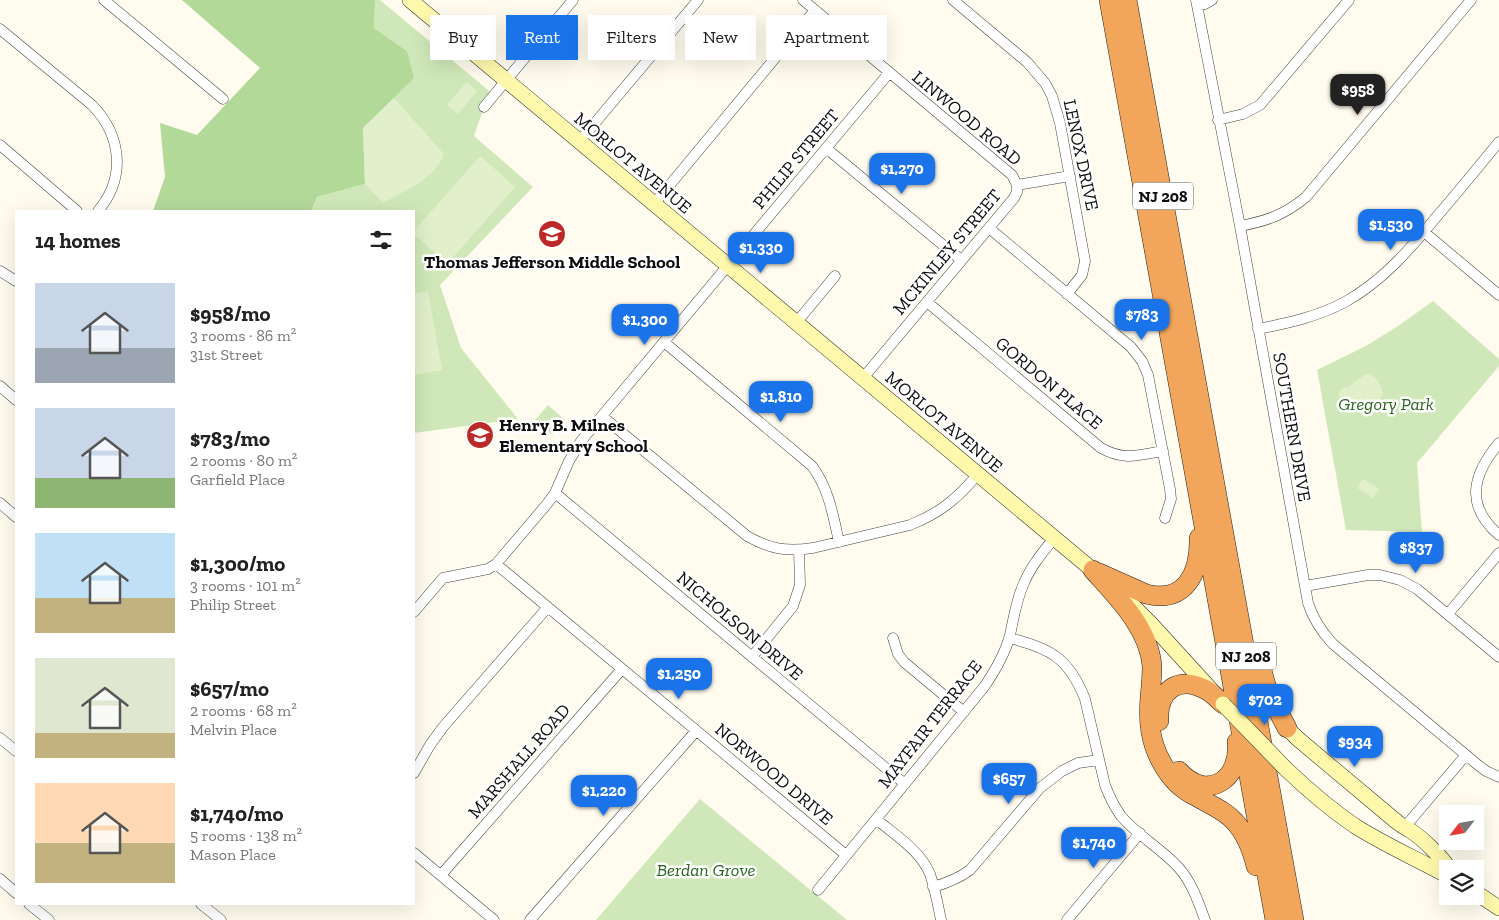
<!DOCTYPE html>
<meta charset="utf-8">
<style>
body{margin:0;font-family:"Zilla Slab",serif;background:#f6f6f6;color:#222;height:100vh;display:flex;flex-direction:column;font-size:19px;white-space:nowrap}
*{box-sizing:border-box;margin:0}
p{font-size:16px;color:#767676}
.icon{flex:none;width:28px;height:28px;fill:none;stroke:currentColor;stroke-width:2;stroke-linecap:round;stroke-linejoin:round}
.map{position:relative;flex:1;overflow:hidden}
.sheet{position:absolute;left:15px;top:210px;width:400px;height:695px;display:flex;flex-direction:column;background:#fff;border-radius:0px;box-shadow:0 5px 20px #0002}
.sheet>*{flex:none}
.top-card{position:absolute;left:430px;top:15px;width:475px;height:45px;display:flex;gap:10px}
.needle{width:32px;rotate:239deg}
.fabs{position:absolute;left:1439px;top:805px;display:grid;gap:10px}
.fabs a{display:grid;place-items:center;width:45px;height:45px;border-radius:0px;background:#fff;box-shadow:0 5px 20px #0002;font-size:25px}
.price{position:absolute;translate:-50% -42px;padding:0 11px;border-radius:10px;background:#1a73e8;color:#fff;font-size:16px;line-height:32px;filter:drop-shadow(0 1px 2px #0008)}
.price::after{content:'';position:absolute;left:50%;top:30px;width:15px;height:11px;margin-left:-8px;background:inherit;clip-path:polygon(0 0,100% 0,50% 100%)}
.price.on{background:#222;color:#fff}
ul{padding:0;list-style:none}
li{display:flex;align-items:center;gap:15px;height:125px;padding:0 20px}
li span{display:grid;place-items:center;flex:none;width:140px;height:100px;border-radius:0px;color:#555}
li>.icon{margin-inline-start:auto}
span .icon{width:60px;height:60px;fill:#fffc;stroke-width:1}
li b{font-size:21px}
h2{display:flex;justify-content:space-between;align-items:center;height:60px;padding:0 20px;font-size:21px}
.tag{padding:0 18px;border-radius:0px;background:#fff;box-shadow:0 5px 20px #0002;font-size:18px;line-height:45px}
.tag.on{background:#1a73e8;color:#fff}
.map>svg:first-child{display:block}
</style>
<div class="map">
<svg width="1499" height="920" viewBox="0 0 1499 920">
<rect width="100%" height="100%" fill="#fffcef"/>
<path fill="#d0e8b9" d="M375 0H380L494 95 484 107 474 136 533 187 440 285 461 348 518 419 414 433V211H311L317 197 365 184 363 128 407 51 374 28Z
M1433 301 1499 359V366L1417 463 1422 532 1346 530 1317 370 1366 346 1398 326Z
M548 405 565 420 552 435 535 420Z
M700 799 847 920H596Z"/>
<path fill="#b3d999" d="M182 0H375L374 28 407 51 414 78 363 128 365 184 317 197 311 211H153L165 177 160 123 197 135 260 68Z"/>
<path fill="#e1f0cb" d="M467 82 477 91 458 114 447 105Z
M394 98 444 154C435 179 404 191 383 203L365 184 363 128Z
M480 156 515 187 447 264 414 234V231Z
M428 291 442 370 414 375V294Z
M1368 374C1378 377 1381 386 1383 395L1377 407 1363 415 1350 402 1347 403C1342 401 1339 398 1339 392L1342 389 1346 387 1347 388 1363 376Z
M1363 479 1379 489 1373 498 1357 488Z"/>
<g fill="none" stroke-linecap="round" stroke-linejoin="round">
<g stroke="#414141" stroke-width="11">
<path id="street" d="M104 0 223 99
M803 0 1012 175 1017 185
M953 0 1027 62 1045 83 1052 96 1060 123 1085 261 1082 275 1067 294
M1196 0 1240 226 1308 603C1313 619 1321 631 1333 644L1478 765 1486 771 1499 777
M1197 5 1205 4 1212 0
M0 29 92 105C122 136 126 178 98 211
M484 107 573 0
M1218 120 1243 114 1260 105 1349 0
M579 142 698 0
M0 145 77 211
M826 148 961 260
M1017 185 1070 176
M654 204 815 10
M1240 226C1267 221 1284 215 1306 197L1471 0
M989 228 1131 347 1142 361 1148 375 1170 489 1171 499 1165 518
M1424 232 1499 295
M0 271 16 281
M927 302 1101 448C1124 461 1139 455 1163 451
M796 323 835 276
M1258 329C1288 323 1317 317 1345 302 1383 281 1411 248 1438 215 1459 191 1479 166 1499 142
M664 342 812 466C829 489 833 515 839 542
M863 378 1014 198 1017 192V185
M0 386 16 400
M602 416 747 536C770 549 786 552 813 548L910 525C940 513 957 499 978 474
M1499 443C1473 474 1464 505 1499 535
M555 493 905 784
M0 503 16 517
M496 564 846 855
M1305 586 1368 575H1380L1400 580 1417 589 1499 657
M414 612 443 578 488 569 496 564 547 504 555 493 569 461 581 441 889 73
M1448 614 1499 553
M893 638 898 654 904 662 964 712
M1009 638C1050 648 1069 658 1085 699L1105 785C1109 796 1114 806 1121 816 1138 836 1162 849 1179 868 1192 883 1198 901 1205 920
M752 657 793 606 800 585 799 550
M0 738 16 751
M414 773 430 745 443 727 548 607
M876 819C895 835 920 850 930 874 935 889 938 905 941 920
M1404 828 1466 755
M414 853 494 920
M441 875 622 669
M0 879 16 893
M933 887C947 883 958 879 970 870L1040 788 1062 771 1078 763 1099 760
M818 890 984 687C995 671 1005 654 1010 635 1014 617 1016 600 1024 583 1031 566 1043 552 1054 538
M29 904 49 920
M201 904 221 920
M530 920 696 731
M1067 920 1140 833"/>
</g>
<g stroke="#303030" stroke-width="16">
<path id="secondary" d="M410 0 1101 577
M1129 602 1151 624 1214 693
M1287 728 1298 739 1397 822C1402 826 1406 828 1411 831 1421 837 1444 859 1449 869
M1286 769C1308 790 1330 809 1355 826 1385 845 1417 859 1448 876
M1475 892 1499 908"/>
</g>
<g stroke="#1f1f1f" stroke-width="20">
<path id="highway" d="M1109 0 1275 920
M1127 0 1294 920
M1093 570C1117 597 1149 628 1152 666 1152 676 1151 687 1150 697 1148 721 1150 742 1162 763 1170 778 1182 790 1197 797 1210 805 1225 810 1235 822 1246 834 1252 850 1256 866
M1099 573 1146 594C1186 604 1200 572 1199 538
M1257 653 1268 692 1287 728
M1159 721C1157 690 1179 674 1208 691 1213 694 1218 699 1223 704
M1179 771C1207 802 1241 780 1237 742"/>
</g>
<use href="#street" stroke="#fff" stroke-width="10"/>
<use href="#secondary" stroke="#fdf8ac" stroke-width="15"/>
<use href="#highway" stroke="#f1a65b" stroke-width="19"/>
<g stroke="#303030" stroke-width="16" stroke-linecap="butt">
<path id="secondary-bridge" d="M1223 704 1286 769"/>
</g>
<use href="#secondary-bridge" stroke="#fdf8ac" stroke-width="15"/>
</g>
<defs>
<g id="school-disc" transform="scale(1.4375)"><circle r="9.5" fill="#bb2929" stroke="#fff"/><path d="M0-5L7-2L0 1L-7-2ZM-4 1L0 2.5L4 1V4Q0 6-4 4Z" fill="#fff"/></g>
</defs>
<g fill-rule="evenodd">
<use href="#school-disc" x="552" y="234"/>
<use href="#school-disc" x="480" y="435"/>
</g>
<g text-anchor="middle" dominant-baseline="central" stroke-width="5" stroke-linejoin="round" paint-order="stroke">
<g fill="#fff" stroke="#565656" stroke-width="1">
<rect x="1133" y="182.5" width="60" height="27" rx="4"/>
<rect x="1216" y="642.5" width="60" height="27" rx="4"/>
</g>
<g font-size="16" font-weight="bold" fill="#0e0e0e">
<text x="1163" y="196">NJ 208</text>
<text x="1246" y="656">NJ 208</text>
</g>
<g font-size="18" fill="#0e0e0e" stroke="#fff">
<text transform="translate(967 118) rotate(40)">LINWOOD ROAD</text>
<text transform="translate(1081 155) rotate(78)">LENOX DRIVE</text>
<text transform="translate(796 159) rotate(-50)">PHILIP STREET</text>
<text transform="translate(633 163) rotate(40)">MORLOT AVENUE</text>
<text transform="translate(947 252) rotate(-50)">MCKINLEY STREET</text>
<text transform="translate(1049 383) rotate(40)">GORDON PLACE</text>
<text transform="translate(944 422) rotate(40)">MORLOT AVENUE</text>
<text transform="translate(1292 427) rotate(80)">SOUTHERN DRIVE</text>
<text transform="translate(740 626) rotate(40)">NICHOLSON DRIVE</text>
<text transform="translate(930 724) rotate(-52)">MAYFAIR TERRACE</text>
<text transform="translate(519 761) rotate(-49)">MARSHALL ROAD</text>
<text transform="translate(774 774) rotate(40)">NORWOOD DRIVE</text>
</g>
<g font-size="18" font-weight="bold" fill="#0e0e0e" stroke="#fff">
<text x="552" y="262">Thomas Jefferson Middle School</text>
<text x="499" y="425" text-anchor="start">Henry B. Milnes<tspan x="499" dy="21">Elementary School</tspan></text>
</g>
<g font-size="18" font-style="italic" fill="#2b641f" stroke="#fff">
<text x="1386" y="404">Gregory Park</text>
<text x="706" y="870">Berdan Grove</text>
</g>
</g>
</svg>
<div class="fabs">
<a><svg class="needle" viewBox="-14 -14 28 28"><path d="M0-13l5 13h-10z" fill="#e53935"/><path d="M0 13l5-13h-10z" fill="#767676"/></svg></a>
<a><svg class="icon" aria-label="layers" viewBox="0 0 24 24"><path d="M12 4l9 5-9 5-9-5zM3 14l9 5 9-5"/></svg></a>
</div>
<b class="price on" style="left:1358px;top:116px">$958</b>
<b class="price" style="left:902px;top:195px">$1,270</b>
<b class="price" style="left:1391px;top:251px">$1,530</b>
<b class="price" style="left:761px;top:274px">$1,330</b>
<b class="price" style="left:1142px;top:341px">$783</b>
<b class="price" style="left:645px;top:346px">$1,300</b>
<b class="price" style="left:781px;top:423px">$1,810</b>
<b class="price" style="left:1416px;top:574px">$837</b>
<b class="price" style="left:679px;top:700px">$1,250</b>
<b class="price" style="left:1265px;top:726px">$702</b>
<b class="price" style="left:1355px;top:768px">$934</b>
<b class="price" style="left:1009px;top:805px">$657</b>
<b class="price" style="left:604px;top:817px">$1,220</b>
<b class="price" style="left:1094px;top:869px">$1,740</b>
<div class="top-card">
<a class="tag">Buy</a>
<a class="tag on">Rent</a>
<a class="tag">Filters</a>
<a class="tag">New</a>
<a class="tag">Apartment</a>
</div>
<section class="sheet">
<h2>14 homes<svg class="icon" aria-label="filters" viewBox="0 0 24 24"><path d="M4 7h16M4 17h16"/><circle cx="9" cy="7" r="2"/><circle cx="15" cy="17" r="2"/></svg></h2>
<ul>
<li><span style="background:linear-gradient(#c9d6e8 65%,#9aa5b1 0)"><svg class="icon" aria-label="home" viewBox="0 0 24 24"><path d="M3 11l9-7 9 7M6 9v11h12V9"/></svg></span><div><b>$958/mo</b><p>3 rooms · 86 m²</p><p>31st Street</p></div></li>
<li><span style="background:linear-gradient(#c9d6e8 70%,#8fb573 0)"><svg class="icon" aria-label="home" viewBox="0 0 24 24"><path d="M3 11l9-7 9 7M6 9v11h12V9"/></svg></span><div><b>$783/mo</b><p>2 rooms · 80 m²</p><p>Garfield Place</p></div></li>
<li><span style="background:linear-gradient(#bfe0f5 65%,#c2b280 0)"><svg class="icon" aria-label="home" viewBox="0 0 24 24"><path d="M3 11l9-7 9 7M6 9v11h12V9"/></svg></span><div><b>$1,300/mo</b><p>3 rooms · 101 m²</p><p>Philip Street</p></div></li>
<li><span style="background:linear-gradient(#dfe7d0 75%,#c2b280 0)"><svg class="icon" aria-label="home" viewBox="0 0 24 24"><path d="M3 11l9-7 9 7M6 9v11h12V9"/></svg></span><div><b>$657/mo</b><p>2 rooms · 68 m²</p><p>Melvin Place</p></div></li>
<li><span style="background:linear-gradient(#ffd9b3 60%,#c2b280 0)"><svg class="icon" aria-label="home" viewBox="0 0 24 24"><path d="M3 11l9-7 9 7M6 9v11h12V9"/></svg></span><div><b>$1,740/mo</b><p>5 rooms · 138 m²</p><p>Mason Place</p></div></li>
</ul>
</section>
</div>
